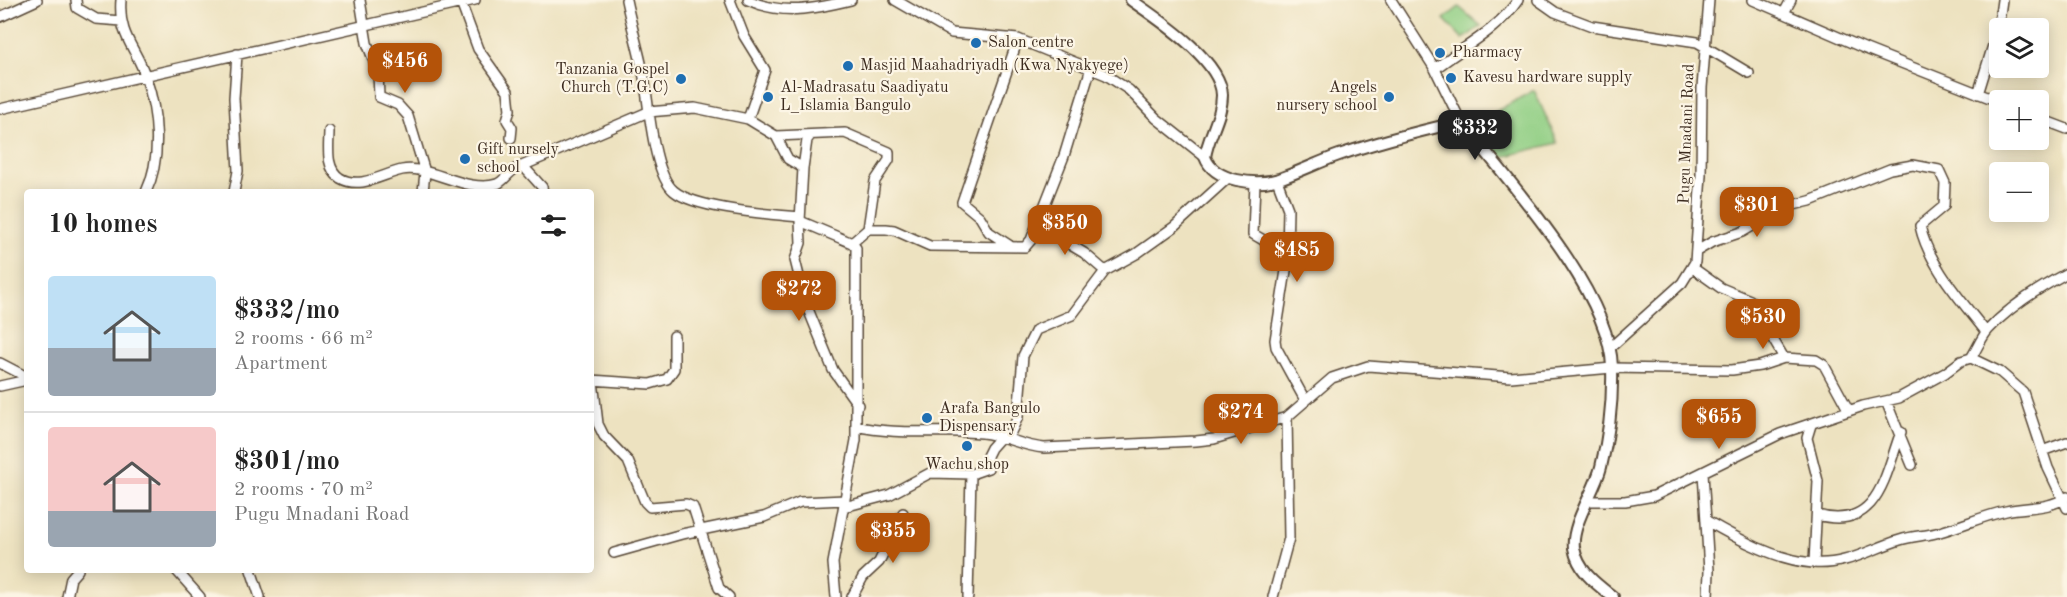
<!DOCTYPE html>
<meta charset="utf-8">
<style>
body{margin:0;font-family:"Old Standard TT",serif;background:#f6f6f6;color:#222;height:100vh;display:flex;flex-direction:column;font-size:22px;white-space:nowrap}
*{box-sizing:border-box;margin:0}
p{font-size:20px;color:#767676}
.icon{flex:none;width:33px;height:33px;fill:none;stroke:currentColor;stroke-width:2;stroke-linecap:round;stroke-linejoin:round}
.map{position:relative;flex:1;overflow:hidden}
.details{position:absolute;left:24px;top:189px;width:570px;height:384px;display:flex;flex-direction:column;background:#fff;border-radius:6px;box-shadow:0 3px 15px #0003}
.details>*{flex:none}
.controls{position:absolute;left:1989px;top:18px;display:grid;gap:12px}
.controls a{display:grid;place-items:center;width:60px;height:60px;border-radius:6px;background:#fff;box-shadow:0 3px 15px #0003;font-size:30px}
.price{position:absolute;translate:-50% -51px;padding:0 14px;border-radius:12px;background:#b45309;color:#fff;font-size:20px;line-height:39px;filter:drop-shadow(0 2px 3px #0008)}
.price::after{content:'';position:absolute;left:50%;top:36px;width:18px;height:14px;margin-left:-9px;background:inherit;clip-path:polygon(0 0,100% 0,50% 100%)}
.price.selected{background:#222;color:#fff}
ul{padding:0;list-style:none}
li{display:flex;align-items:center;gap:18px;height:150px;padding:0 24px}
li+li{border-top:2px solid #e0e0e0}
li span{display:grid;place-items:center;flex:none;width:168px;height:120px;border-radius:6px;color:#555}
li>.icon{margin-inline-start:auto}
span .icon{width:72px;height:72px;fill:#fffc;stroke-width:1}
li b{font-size:26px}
h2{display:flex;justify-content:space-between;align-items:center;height:72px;padding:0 24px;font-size:26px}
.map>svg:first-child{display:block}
</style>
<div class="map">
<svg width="2067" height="597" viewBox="0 0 2067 597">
<rect width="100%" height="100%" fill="#fcf5e5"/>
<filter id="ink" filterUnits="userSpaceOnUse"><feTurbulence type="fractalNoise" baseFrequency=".0167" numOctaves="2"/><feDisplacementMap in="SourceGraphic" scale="12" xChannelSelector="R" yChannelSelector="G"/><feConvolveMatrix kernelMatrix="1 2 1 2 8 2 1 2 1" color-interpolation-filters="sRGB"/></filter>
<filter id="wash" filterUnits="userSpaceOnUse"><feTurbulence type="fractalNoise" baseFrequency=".008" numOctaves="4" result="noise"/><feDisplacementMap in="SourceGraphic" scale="24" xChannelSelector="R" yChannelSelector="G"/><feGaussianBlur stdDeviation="1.35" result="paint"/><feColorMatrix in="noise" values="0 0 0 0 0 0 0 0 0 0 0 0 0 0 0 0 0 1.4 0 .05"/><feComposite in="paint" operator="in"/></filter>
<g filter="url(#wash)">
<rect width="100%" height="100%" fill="#ede2c0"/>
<path fill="#92cf85" stroke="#667c52" stroke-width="1.5" d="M1459 7 1481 26 1463 39 1444 19Z
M1534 90 1558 143 1498 158 1475 123Z"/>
</g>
<g filter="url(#ink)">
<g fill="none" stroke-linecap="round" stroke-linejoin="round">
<g stroke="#564636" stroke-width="12">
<path id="minor" d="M76 0 77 8 96 19 121 21
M121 0C118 37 137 48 146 78 158 113 162 158 146 192
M360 0 367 43 378 72 379 97 398 105 408 116 425 172 423 192
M626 0C631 24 638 48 643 72 649 100 652 173 674 191 696 209 769 214 799 217
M730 0 744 36 765 70 748 119 776 136 788 159 803 168 800 221 852 243 856 248V440L833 563 836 597
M748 0C783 16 815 9 851 0
M895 0 952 33 1018 39 1106 75 1129 90 1156 118 1205 157
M1391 0 1435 69 1461 122
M1538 0 1555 12 1592 26 1697 42 1749 73
M1753 0 1866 49 2000 102
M461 3 478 49 508 91 510 110 507 120 512 128 511 138
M1784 13 1791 0
M0 17 37 0
M1435 69C1463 47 1498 30 1518 0
M1978 94 1998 29 2002 0
M0 109 475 0
M2038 118 2067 129
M329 131C329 147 325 168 340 178 360 190 383 174 402 170 428 164 467 194 497 184 504 181 508 173 515 169L648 112 695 108 748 119
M776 136 845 133 889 152V160L875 181 868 229
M523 166 542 187 543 192
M803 168 807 140 810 136
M1277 180 1288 209 1287 254
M1255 182 1253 234 1282 251 1288 258 1275 340 1276 347 1305 400
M234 192 238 171 234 98 237 54
M800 221 801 243 795 260 806 304 833 370 858 405
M1037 225 1084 253 1105 271
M852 243 868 229H886L894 230 930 246 1025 247 1031 240 1064 156 1091 68
M1009 245 989 232 980 217 962 202 1018 39
M1697 251 1712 242 1742 232 1785 207 1810 201 1890 169 1913 165 1939 170 1945 183 1944 206 1920 226C1929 266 1962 301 1986 332
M1693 268 1721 288 1750 300 1784 358 1816 360 1824 365 1849 411
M1611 347 1682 283 1695 262 1701 175 1702 88 1709 0
M1971 358 2000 372 2023 392 2048 468 2067 508
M0 363 27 377
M591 380 650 384 667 379 674 369V336
M593 381 598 424 604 436 628 461 645 502 650 507 686 504 693 507 719 588 729 597
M0 386 27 380
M1886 401 1912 465
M1811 425 1807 438 1818 481 1814 563
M856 426C897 436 940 429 982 433 1004 435 1021 446 1044 448L1196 441 1214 439 1287 417 1332 378 1368 366 1511 377 1612 368 1732 370 1760 366 1784 358
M2042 451 2067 442
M1703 473 1709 571 1708 597
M1589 501H1625L1654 496 1780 434 1863 406 1899 398 1945 373 1961 361 1971 358C1977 349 1981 338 1988 330 2010 306 2039 288 2067 273
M844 507 889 495 930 473 971 474 988 468 987 456 991 448 999 439 1011 432 1018 417 1023 356 1036 330 1072 315 1105 271 1136 254 1174 227 1228 178
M1817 515C1879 532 1885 474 1901 432
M1707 521C1738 539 1776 560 1813 563 1845 566 1871 549 1900 540 1912 536 1924 536 1936 533 1960 527 1982 516 2006 511 2028 506 2047 510 2067 497
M614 553 682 534 764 517 800 502 845 500
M176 570 200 597
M251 570 260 597
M67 597 71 578 78 570
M852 597 863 577 879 562 903 513
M968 597 971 474
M1273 597 1289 538 1287 417"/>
</g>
<g stroke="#564636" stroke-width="14">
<path id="tertiary" d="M1131 0C1158 19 1221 60 1222 95 1222 117 1208 136 1205 157 1214 182 1256 186 1279 179 1299 172 1319 162 1339 155 1377 142 1416 132 1455 123L1464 125C1511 184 1610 292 1612 367 1613 400 1609 435 1601 467 1595 491 1571 524 1574 548 1578 571 1596 584 1613 597"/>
</g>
<use href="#minor" stroke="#fff" stroke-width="9"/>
<use href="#tertiary" stroke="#fff" stroke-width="10"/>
</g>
</g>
<g fill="#1f6fb2" stroke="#fcf5e5" stroke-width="2">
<circle cx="976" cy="43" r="6"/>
<circle cx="1440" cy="53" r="6"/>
<circle cx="848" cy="66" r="6"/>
<circle cx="1451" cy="78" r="6"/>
<circle cx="681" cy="79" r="6"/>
<circle cx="768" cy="97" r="6"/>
<circle cx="1389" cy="97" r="6"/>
<circle cx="465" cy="159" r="6"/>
<circle cx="927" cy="418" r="6"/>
<circle cx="967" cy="446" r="6"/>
</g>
<g text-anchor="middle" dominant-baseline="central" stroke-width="4.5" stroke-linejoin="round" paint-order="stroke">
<g font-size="16" fill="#3b2a1e" stroke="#fcf5e5" text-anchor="start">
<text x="988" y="43">Salon centre</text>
<text x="1452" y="53">Pharmacy</text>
<text x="860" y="66">Masjid Maahadriyadh (Kwa Nyakyege)</text>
<text x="669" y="70" text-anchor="end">Tanzania Gospel<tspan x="669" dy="18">Church (T.G.C)</tspan></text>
<text x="1463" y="78">Kavesu hardware supply</text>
<text x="780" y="88">Al-Madrasatu Saadiyatu<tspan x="780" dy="18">L_Islamia Bangulo</tspan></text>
<text x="1377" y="88" text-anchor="end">Angels<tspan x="1377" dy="18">nursery school</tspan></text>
<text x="477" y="150">Gift nursely<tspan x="477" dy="18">school</tspan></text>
<text x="939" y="409">Arafa Bangulo<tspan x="939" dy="18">Dispensary</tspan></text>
<text x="967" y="465" text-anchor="middle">Wachu shop</text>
</g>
<g font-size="16" fill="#3b2a1e" stroke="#fcf5e5">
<text transform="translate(1687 134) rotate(-88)">Pugu Mnadani Road</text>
</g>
</g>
</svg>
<div class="controls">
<a><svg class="icon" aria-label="layers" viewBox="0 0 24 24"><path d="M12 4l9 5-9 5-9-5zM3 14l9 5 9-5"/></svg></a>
<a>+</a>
<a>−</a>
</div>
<b class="price" style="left:405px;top:94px">$456</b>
<b class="price selected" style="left:1475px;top:161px">$332</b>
<b class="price" style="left:1757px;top:238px">$301</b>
<b class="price" style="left:1065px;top:256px">$350</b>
<b class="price" style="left:1297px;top:283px">$485</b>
<b class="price" style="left:799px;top:322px">$272</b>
<b class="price" style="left:1763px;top:350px">$530</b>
<b class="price" style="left:1241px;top:445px">$274</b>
<b class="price" style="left:1719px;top:450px">$655</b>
<b class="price" style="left:893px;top:564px">$355</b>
<section class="details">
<h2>10 homes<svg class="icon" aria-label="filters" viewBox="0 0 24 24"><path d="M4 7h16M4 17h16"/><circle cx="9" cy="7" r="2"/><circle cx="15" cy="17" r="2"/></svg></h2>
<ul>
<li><span style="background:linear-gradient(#bfe0f5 60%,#9aa5b1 0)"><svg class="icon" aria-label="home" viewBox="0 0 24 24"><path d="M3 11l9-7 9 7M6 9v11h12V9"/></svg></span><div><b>$332/mo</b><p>2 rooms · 66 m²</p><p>Apartment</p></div></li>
<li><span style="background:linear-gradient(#f6c9c9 70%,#9aa5b1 0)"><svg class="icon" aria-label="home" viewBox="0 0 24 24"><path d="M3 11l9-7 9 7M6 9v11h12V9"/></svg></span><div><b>$301/mo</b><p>2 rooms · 70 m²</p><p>Pugu Mnadani Road</p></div></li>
</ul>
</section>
</div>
